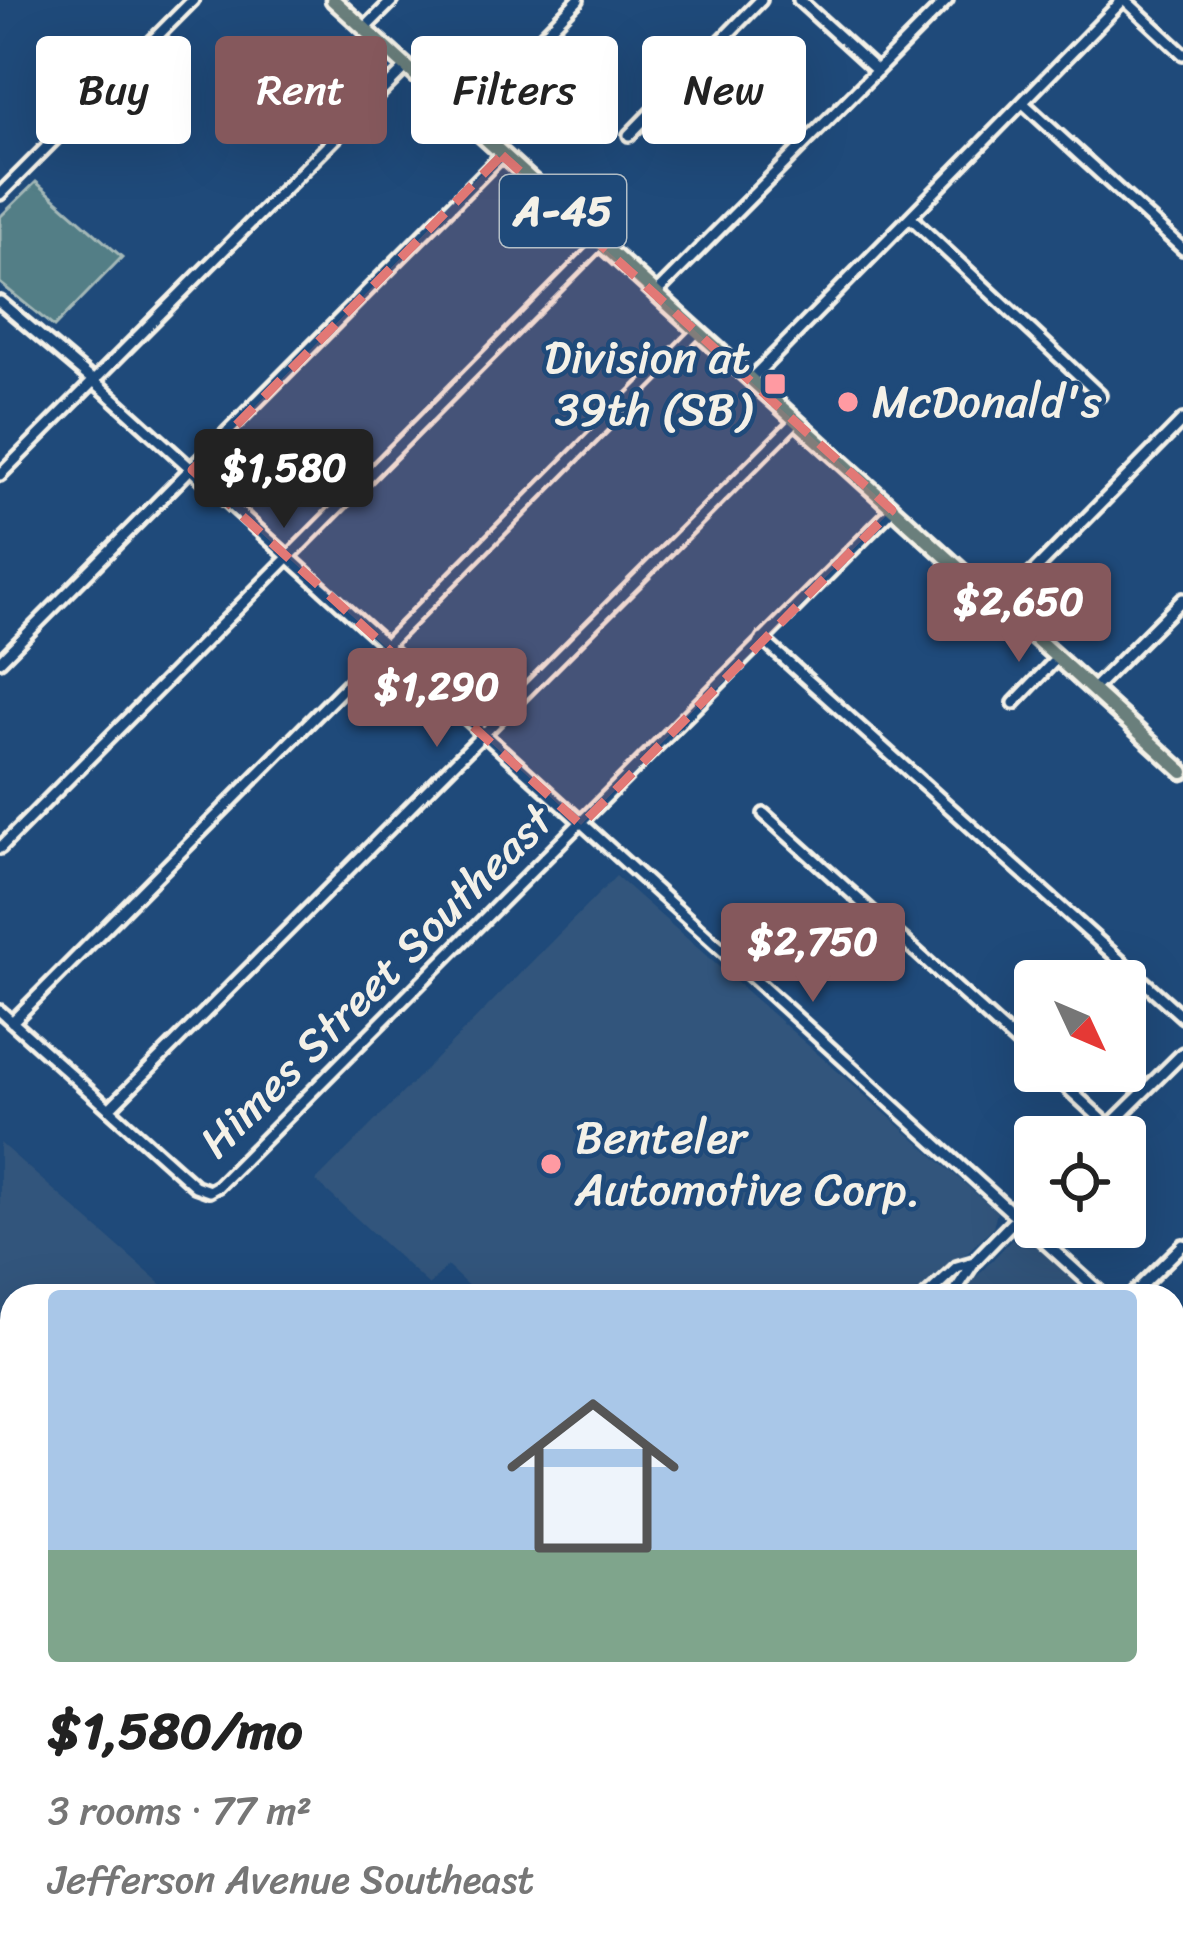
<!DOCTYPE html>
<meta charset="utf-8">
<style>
body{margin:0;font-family:Sriracha,sans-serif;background:#f2f2f2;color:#222;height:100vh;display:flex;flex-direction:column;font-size:45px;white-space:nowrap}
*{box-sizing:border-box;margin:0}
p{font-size:39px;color:#767676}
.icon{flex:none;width:66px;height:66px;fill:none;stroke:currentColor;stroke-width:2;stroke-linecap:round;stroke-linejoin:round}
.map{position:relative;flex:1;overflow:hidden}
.sheet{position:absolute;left:0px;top:1284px;width:1185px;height:660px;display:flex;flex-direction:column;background:#fff;border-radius:36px 36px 0 0;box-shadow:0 12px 48px #0002}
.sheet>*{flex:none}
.top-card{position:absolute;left:36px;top:36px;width:1113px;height:108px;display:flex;gap:24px}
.needle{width:78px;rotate:134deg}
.buttons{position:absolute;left:1014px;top:960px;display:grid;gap:24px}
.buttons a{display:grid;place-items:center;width:132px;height:132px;border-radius:12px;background:#fff;box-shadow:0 12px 48px #0002;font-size:60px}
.price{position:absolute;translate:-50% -102px;padding:0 27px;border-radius:12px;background:#85585c;color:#fff;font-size:39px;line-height:78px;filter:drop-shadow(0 3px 6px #0008)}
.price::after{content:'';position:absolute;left:50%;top:72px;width:36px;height:27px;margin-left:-18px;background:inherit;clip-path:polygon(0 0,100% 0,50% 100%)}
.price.on{background:#222;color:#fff}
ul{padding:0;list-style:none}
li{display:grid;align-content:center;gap:24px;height:636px;padding:0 48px}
li span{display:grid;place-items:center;height:372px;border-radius:12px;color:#555}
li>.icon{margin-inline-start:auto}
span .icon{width:216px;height:216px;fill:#fffc;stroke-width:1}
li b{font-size:51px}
.pill{padding:0 42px;border-radius:12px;background:#fff;box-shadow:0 12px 48px #0002;font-size:42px;line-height:108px}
.pill.on{background:#85585c;color:#fff}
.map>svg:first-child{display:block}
</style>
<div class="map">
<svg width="1183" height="1944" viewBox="0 0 1183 1944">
<rect width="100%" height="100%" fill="#1f4a7a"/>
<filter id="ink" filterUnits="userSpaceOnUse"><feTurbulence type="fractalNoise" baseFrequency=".00833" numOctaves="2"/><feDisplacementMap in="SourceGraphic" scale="24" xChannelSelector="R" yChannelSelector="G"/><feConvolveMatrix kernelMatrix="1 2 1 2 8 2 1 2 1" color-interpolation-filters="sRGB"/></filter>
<g filter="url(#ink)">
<path fill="#32557b" d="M616 876 997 1212 993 1227 923 1296H479L447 1266 429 1285 316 1181Z
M0 1143 175 1296H12V1401L0 1391Z
M1015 1236 1032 1242 1092 1296H958Z
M1173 1368 1183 1377V1944H671L656 1932H1173Z
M0 1492 12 1501V1773L0 1786Z
M337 1932H551L566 1944H325Z"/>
<path fill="#537e86" stroke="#a4b8b7" stroke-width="3" d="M36 182 122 257 54 327 0 283V217Z"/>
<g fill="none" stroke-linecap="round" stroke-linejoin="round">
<path stroke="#8eabc2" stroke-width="3" d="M0 1890 12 1909
M29 1932 40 1944"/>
<g stroke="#f4f1e8" stroke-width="18">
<path id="minor" d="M799 0 877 71
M1125 0 1183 54
M364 29 393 0
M1023 103 1183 249
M462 118 578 0
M629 135 761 0
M0 194 193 0
M910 217 1100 395
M655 294 947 0
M0 302 103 389 1104 1296
M750 380 1123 0
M0 475 406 67
M998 608 1183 420
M762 639 1183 1017
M0 661 502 155
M1092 690 1183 599
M1014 703 1057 658
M764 814 1035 1059
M0 848 599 244
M0 1011 195 1186 209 1191 218 1186 892 510
M12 1022 696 333
M1049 1071 1109 1126
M109 1109 795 422
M1098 1137 1183 1053
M926 1296 957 1267 974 1262
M952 1296 974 1262 1035 1199
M1131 1296 1183 1245
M1173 1359 1183 1368
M0 1408 12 1418
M0 1416 6 1424 0 1443
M0 1476 12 1486
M1173 1712 1183 1721
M562 1932 577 1944
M646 1932 661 1944
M279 1944 291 1932
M304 1944 316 1932"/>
</g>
<g stroke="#f4f1e8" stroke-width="21">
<path id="major" d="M333 0 1183 772"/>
</g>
<use href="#minor" stroke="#1f4a7a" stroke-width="9"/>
<use href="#major" stroke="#6b7f7c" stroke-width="12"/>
</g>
</g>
<path fill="#e27875" fill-opacity="0.2" stroke="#e27875" stroke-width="9" stroke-dasharray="24 15" stroke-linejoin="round" d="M502 155 892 510 581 825 192 470Z"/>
<g fill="#ff9aa2" stroke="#1f4a7a" stroke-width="4.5">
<rect x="763" y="372" width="24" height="24" rx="6"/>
<circle cx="848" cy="402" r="12"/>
<circle cx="551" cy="1164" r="12"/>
</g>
<g text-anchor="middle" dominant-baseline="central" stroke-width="9" stroke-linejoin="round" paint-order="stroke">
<rect fill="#1f4a7a" stroke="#b4bfc7" stroke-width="3" x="500" y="175" width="126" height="72" rx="9"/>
<g font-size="42" font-weight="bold" fill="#f4f1e8">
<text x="563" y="211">A-45</text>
</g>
<g font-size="45" fill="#f4f1e8" stroke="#1f4a7a" text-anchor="start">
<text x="751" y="358" text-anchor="end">Division at<tspan x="751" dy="52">39th (SB)</tspan></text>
<text x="872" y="402">McDonald's</text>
<text x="575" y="1138">Benteler<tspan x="575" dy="52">Automotive Corp.</tspan></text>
</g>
<g font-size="45" fill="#f4f1e8" stroke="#1f4a7a">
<text transform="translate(376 981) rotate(-45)">Himes Street Southeast</text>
</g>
</g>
</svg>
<div class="buttons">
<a><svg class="needle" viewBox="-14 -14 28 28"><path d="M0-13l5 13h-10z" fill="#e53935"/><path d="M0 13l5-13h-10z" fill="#767676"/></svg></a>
<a><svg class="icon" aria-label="locate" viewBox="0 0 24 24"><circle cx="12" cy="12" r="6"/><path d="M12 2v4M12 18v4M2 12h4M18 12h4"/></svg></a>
</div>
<b class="price on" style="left:284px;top:531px">$1,580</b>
<b class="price" style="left:1019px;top:665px">$2,650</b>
<b class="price" style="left:437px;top:750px">$1,290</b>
<b class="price" style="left:813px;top:1005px">$2,750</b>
<div class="top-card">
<a class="pill">Buy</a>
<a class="pill on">Rent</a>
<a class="pill">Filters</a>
<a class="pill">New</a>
</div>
<section class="sheet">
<ul>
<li><span style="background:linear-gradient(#a9c7e8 70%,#7fa58c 0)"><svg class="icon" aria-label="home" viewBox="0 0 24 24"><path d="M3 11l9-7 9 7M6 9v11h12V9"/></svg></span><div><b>$1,580/mo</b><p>3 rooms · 77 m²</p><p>Jefferson Avenue Southeast</p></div></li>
</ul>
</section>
</div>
